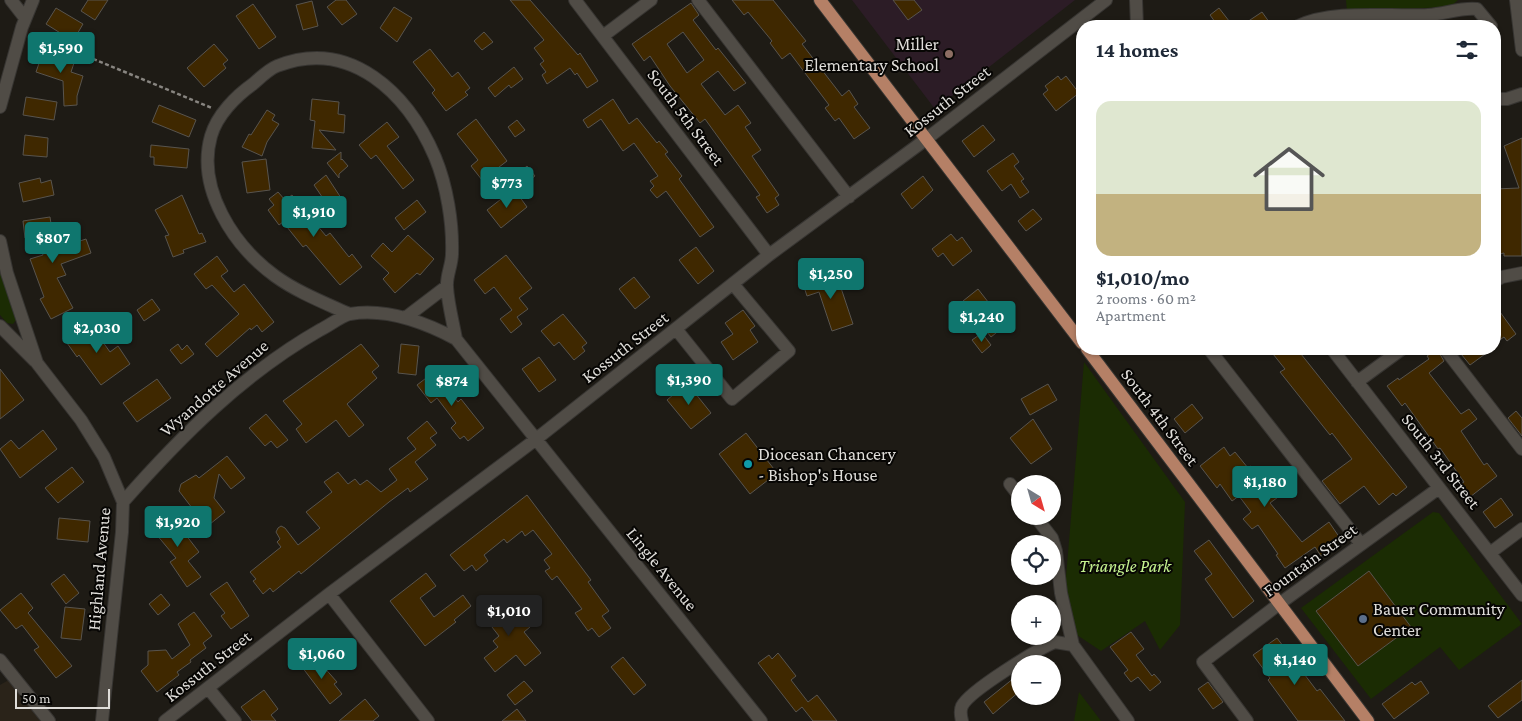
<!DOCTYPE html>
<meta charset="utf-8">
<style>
body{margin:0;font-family:"Crimson Pro",serif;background:#f6f6f7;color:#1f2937;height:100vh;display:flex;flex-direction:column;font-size:19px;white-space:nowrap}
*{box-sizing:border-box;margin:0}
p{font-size:16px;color:#747a83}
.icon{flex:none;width:28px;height:28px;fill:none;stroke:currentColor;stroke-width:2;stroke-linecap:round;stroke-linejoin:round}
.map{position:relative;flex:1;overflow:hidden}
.sheet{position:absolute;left:1076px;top:20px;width:425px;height:335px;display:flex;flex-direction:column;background:#fff;border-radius:20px;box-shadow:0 1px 4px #0004}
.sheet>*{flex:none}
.needle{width:32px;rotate:143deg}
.tools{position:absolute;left:1011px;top:475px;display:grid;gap:10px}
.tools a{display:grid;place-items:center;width:50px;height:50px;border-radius:50%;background:#fff;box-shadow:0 1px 4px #0004;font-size:25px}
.scale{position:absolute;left:15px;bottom:12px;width:95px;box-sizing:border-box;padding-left:5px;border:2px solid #dfddd9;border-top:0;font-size:14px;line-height:18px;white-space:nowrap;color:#dfddd9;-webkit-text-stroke:4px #070604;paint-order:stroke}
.price{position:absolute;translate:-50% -42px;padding:0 11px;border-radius:5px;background:#0f766e;color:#fff;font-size:16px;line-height:32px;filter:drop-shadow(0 1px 2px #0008)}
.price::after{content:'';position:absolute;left:50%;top:30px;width:15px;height:11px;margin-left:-8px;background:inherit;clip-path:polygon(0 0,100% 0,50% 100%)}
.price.on{background:#222;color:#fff}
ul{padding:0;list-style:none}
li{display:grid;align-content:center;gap:10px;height:265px;padding:0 20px}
li span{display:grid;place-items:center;height:155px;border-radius:15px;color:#555}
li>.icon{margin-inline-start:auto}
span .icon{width:90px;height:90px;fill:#fffc;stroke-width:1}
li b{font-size:21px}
h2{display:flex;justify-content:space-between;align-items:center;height:60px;padding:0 20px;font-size:21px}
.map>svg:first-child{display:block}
</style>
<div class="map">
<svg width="1522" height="721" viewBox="0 0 1522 721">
<rect width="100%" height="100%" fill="#1e1b15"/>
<path fill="#2a2319" d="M14 677 49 721H0V685Z"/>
<path fill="#2c1c26" d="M852 0H1075L935 109Z"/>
<path fill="#1b2c03" d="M1346 0H1458L1450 7 1347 11Z
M0 264 16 320 13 324 7 323 0 315Z
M1084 362 1185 502 1180 625 1160 650 1145 621 1101 651 1062 625Z
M1433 512 1439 513 1522 624 1459 670 1440 647 1371 699 1301 608Z
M1079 692 1101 721H1074Z"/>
<path fill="#3f2800" stroke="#58544e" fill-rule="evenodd" d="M88 0H108L95 20 81 11Z
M336 0H346L357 14 342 25 327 7Z
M510 0H530L578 55 580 53 598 81 587 88 577 73 575 75 570 68 547 84 542 75 546 72 540 64 544 61 534 48 544 40Z
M732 0H773L806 41 802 44 842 96 849 90 858 104 854 107 870 128 854 139 839 118 835 121 825 108 829 105 790 53 782 59 770 43 772 41 748 12 744 15Z
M893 0H914L922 10 908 20Z
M312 1 318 26 303 30 296 5Z
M691 3 699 15 693 20 716 50 718 48 746 83 734 91 718 71 701 84 725 115 738 105 751 123 745 127 761 150 752 156 779 195 775 198 779 205 767 213 756 197 760 195 705 119 700 123 670 86 650 56 644 61 632 44ZM683 32 704 60 687 73 667 44Z
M253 4 276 37 259 49 236 16Z
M394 7 412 18 397 42 380 28Z
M56 8 83 24 73 41 46 24Z
M1219 8 1233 26H1218L1210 15Z
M1262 12 1272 26H1241Z
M484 32 493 42 482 50 474 41Z
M214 44 228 60 223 64 226 68 204 87 187 68Z
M44 49 75 60 71 72 83 76 77 96V105L64 106 63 81 36 72Z
M430 49 452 77 458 72 470 88 465 92 468 95 446 111 432 93 435 90 413 62Z
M514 67 523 79 511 88 509 85 495 97 488 88Z
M1058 76 1061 80 1066 76 1079 93 1056 111 1043 94 1048 90 1045 86Z
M26 97 57 102 54 120 23 115Z
M312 99 339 102 338 114 345 115 344 133 319 130 336 150 312 148 315 121 310 120Z
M613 99 629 124 637 118 657 143 659 141 668 152 665 154 682 176 679 179 714 227 700 237 666 191 657 198 650 190 654 186 650 181 658 176 634 143 623 151 601 119 588 128 583 120Z
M159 105 196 120 189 137 152 122Z
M267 110 275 115 272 120 279 124 267 142 262 156 242 147 249 134 251 135Z
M476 119 507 161 482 180 471 166 478 160 457 134Z
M517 120 525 130 515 137 508 127Z
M387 122 399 137 387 146 414 180 403 189 376 155 371 159 359 145Z
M983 125 995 140 974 157 962 141Z
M25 135 48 138 47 157 23 155Z
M1522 138V256H1504V253L1495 255V231L1499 229 1495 210V189L1519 188 1504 146Z
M151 145 189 149 187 168 154 165V157H150Z
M341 152V160L342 159 348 166 339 174V178L327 163Z
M1013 153 1019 162 1014 166 1024 179 1021 181 1029 192 1020 198 1011 184 1002 191 987 171Z
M266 159 270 190 247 193 242 162Z
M527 166 535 176 522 186 514 177Z
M326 175 345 204 333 213 314 185Z
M923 176 933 190 912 209 901 194Z
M40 178 41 183 51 180 54 195 23 202 19 183Z
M514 189 527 207 501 228 487 210Z
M278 192 285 200 292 195 326 236 330 233 349 257 352 254 362 267 340 285 306 245 303 247 283 222 279 225 268 210 274 205 269 199Z
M182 195 199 234 202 233 206 242 183 250 184 253 173 257 165 236 169 235 155 210Z
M417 200 426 212 404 230 395 218Z
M1033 209 1042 219 1026 231 1018 221Z
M50 217 54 244 72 237 74 243 86 239 91 253 61 264 66 275 57 278 73 308 51 319 40 299 44 297 30 259 43 255 36 236 25 238 23 221Z
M951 234 957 241 962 237 972 251 953 266 943 253 938 257 932 249Z
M408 235 434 259 420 275 417 273 395 293 383 279 389 273 371 256 383 243 392 252Z
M696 247 714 271 698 284 679 260Z
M506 255 532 288 519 298 528 309 517 317 522 324 511 333 500 319 512 310 494 287 485 294 474 280Z
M217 256 228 271 221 276 234 292 244 284 274 322 262 332 257 325 251 330 250 328 217 357 205 344 239 314 212 285 206 289 194 274Z
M836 273 853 324 832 331 819 292 807 296 803 284Z
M634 277 650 297 635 309 619 289Z
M978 289 1006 325 991 337 963 301Z
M152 299 160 310 144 321 137 310Z
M1495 305 1516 334 1507 341 1504 337 1495 343Z
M743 310 755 326 750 330 758 342 733 360 721 342 733 334 725 323Z
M563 314 587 343 582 347 585 351 574 360 559 342 554 346 541 331Z
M90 324 110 352 118 346 130 364 101 385 79 355 77 357 67 343 71 341 66 333 76 326 80 331Z
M982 333 991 345 982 353 972 340Z
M178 344 182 350 187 345 194 354 181 364 170 350Z
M361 344 379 366 372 372 377 378 347 404 364 425 349 437 336 420 306 443 296 429 302 424 283 401Z
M401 344 419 346 416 375 398 373Z
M1269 349H1297L1407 487 1396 496 1393 493 1379 505 1364 486 1340 504 1322 481 1352 459 1332 433 1330 435 1280 372 1285 369Z
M1437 349 1444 361 1429 373 1461 414 1469 409 1477 419 1461 431 1484 465 1487 463 1497 476 1470 497 1460 485 1464 482 1440 448 1438 449 1405 403 1402 406 1387 386 1398 378 1399 380 1429 359 1427 356Z
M1457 349H1492L1470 365Z
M539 357 556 380 539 392 522 369Z
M0 369 24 400 0 419Z
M434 372 458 402 461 399 484 428 468 441 464 436 460 439 451 428 456 423 437 398 431 403 417 385Z
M157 379 171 398 137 422 123 403Z
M687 383 711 413 691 429 667 400Z
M1048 384 1057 400 1030 415 1021 399Z
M1192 404 1203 418 1185 433 1174 419Z
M1516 411 1522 418V436L1508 418Z
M266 414 288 440 277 448 271 441 265 446 249 428Z
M1033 419 1052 449 1031 464 1010 438Z
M427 421 437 433 430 438 436 445 415 462 428 479 410 492 408 488 389 502 301 574 299 571 273 592 270 588 263 594 253 581 256 579 250 572 281 547 277 542 280 539 276 532 278 528 281 526 285 528 298 545 320 528 306 512 332 492 324 482 338 472 348 484 355 479 360 485 367 480 381 492 397 480 389 469 416 449 407 438Z
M43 430 57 449 20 478 0 449 11 440 19 449Z
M746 433 777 473 750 494 719 454Z
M1224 447 1230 456 1235 452 1248 468 1251 466 1266 487 1275 480 1285 492 1270 503 1302 542 1329 522 1342 541 1321 556 1315 547 1285 568 1276 555 1278 554 1258 525 1252 529 1243 519 1251 512 1239 496 1232 501 1220 484 1217 488 1200 466Z
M227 456 245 478 231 489 219 474 214 498 225 512 210 524 203 515 199 517 179 491 181 484 196 475 199 478Z
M72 467 84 482 58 503 45 488Z
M527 495 591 580 588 582 609 611 602 616 611 628 599 637 592 628 588 631 575 613 582 609 557 576 552 580 545 571 550 568 544 560 552 554 533 530 525 536 522 531 507 543 504 539 484 555 488 561 476 571 472 565 464 571 450 555Z
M1501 498 1513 515 1495 528 1483 512Z
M169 513 199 552 188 561 201 577 187 587 170 562 176 558 151 528Z
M59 518 90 521 88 542 57 539Z
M1209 540 1254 601 1233 618 1205 579 1212 574 1194 551Z
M1369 571 1411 627 1358 666 1316 611Z
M426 573 436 586 420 598 434 617 463 595 471 606 454 620 456 622 425 646 390 601Z
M64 574 79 593 66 604 51 584Z
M227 582 249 616 231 629 221 616 225 613 210 594Z
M21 593 33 608 28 613 72 666 56 678 34 650 39 647 22 625 16 629 0 610Z
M161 594 170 605 158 615 149 604Z
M500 598 512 613 516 610 530 627 524 632 541 653 525 666 516 655 495 672 484 658 498 647 493 641 499 636 481 613Z
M65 607 85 609 81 640 61 638Z
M194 612 212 636 203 643 206 648 190 660 191 662 177 672 179 675 157 692 141 671 148 665V651L166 650 172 659 190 645 178 624Z
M1131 632 1144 649 1136 655 1152 676 1154 674 1161 682 1150 691 1138 677 1131 682 1124 673 1128 670 1110 647Z
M1277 638 1317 691 1320 689 1345 721H1298L1268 680 1270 678 1253 655Z
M778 653 796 676 791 680 808 702 817 695 837 721H813L802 707 796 712 758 663 769 655 772 659Z
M315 657 337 682 334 684 342 694 330 704 302 667Z
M623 657 646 685 634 695 611 667Z
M1014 678 1020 686V691L993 714 984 702Z
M1522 680V700L1498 718 1488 706Z
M524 681 533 691 515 705 507 695Z
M1421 681 1429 693 1394 719 1382 704 1412 682 1415 685Z
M1208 682 1223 702 1213 709 1198 689Z
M264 690 278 709 271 715 276 721H252L241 707Z
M365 699 379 716 373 721H339Z
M517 709 526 721H502Z"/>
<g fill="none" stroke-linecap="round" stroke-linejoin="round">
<g stroke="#373532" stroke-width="14">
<path id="minor" d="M11 0 25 18
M575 0 769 255
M698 0 849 197
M1136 0 1137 26
M1516 0 1522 50
M1298 26C1334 9 1388 17 1428 15 1445 14 1461 7 1477 9L1491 26
M603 36 651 0
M1495 99H1507L1522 94
M0 107 22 27 33 0
M0 241 7 273 37 363 81 420 104 457 123 502 122 532 102 721
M1495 281 1502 277 1522 273
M349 314C325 303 297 292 275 276 234 246 196 189 211 136 217 115 236 96 253 84 260 78 269 69 277 66 351 37 408 94 435 157 447 186 453 223 452 254 452 265 446 276 447 287 448 304 453 322 456 339L761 721
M405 318 447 286
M0 326 35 361
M676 329 732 399 789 351 733 284
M1209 349 1361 544
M1332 349 1522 595
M1445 349 1522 449
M1357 382 1402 349
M1010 484 1020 497
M123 502C181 436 243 374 320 330 329 326 341 316 350 314 386 308 426 323 456 339
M1035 516 1052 538 1056 551 1061 593 1073 645 1128 721
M1490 553 1522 529
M329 594 428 721
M0 660 49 721
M208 688 235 721
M165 721 329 594 535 440 769 255 925 140 1106 0
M962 721C961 717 960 710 962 706 969 691 1038 649 1055 642L1073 645
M1247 721 1203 662 1279 604 1439 488"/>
</g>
<g stroke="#373532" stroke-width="14">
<path id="major" d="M820 0 1082 343
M1087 349 1368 721"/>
</g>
<path stroke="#888580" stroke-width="2.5" stroke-dasharray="4 2.5" stroke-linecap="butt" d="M33 34 212 108"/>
<use href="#minor" stroke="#504c46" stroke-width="12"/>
<use href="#major" stroke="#b58066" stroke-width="12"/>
</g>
<circle fill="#8d6e63" stroke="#070604" stroke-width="2" cx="949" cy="54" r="5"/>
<circle fill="#0f9aa8" stroke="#070604" stroke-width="2" cx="748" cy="464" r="5"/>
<circle fill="#5c6f8a" stroke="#070604" stroke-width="2" cx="1363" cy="619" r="5"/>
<g text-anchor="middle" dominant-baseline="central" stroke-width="4" stroke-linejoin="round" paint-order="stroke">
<g font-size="18" fill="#dfddd9" stroke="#070604" text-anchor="start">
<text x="939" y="44" text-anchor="end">Miller<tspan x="939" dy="21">Elementary School</tspan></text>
<text x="758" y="454">Diocesan Chancery<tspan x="758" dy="21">- Bishop's House</tspan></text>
<text x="1373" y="609">Bauer Community<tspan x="1373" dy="21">Center</tspan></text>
</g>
<g font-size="18" fill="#dfddd9" stroke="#070604">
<text transform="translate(947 101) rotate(-38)">Kossuth Street</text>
<text transform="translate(686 117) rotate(53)">South 5th Street</text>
<text transform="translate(625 347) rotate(-38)">Kossuth Street</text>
<text transform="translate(214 388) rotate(-41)">Wyandotte Avenue</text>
<text transform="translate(1160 417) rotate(53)">South 4th Street</text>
<text transform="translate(1441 461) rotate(52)">South 3rd Street</text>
<text transform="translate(1310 560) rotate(-36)">Fountain Street</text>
<text transform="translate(99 569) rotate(-85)">Highland Avenue</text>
<text transform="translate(662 569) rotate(51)">Lingle Avenue</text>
<text transform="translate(208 666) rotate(-38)">Kossuth Street</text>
</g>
<g font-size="18" font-style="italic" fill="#c6f490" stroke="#070604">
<text x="1125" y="566">Triangle Park</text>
</g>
</g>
</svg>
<div class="tools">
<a><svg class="needle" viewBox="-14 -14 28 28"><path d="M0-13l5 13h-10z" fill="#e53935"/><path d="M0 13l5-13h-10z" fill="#747a83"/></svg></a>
<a><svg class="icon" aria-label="locate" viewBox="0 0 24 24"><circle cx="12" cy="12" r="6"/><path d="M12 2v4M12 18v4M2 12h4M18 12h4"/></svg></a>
<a>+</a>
<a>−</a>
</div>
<div class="scale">50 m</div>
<b class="price" style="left:61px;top:74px">$1,590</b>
<b class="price" style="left:507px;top:209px">$773</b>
<b class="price" style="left:314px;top:238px">$1,910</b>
<b class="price" style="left:53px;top:264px">$807</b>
<b class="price" style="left:831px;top:300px">$1,250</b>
<b class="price" style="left:982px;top:343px">$1,240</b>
<b class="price" style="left:97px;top:354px">$2,030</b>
<b class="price" style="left:689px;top:406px">$1,390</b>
<b class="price" style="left:452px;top:407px">$874</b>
<b class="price" style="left:1265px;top:508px">$1,180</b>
<b class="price" style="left:178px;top:548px">$1,920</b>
<b class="price on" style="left:509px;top:637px">$1,010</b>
<b class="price" style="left:322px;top:680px">$1,060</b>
<b class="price" style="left:1295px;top:686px">$1,140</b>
<section class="sheet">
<h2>14 homes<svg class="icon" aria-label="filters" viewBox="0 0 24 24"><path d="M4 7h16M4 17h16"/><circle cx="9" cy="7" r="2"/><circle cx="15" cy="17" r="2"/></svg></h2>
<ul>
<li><span style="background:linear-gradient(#dfe7d0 60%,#c2b280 0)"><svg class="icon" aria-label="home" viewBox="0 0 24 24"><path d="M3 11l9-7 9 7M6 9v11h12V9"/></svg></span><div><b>$1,010/mo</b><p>2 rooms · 60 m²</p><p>Apartment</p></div></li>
</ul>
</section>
</div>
